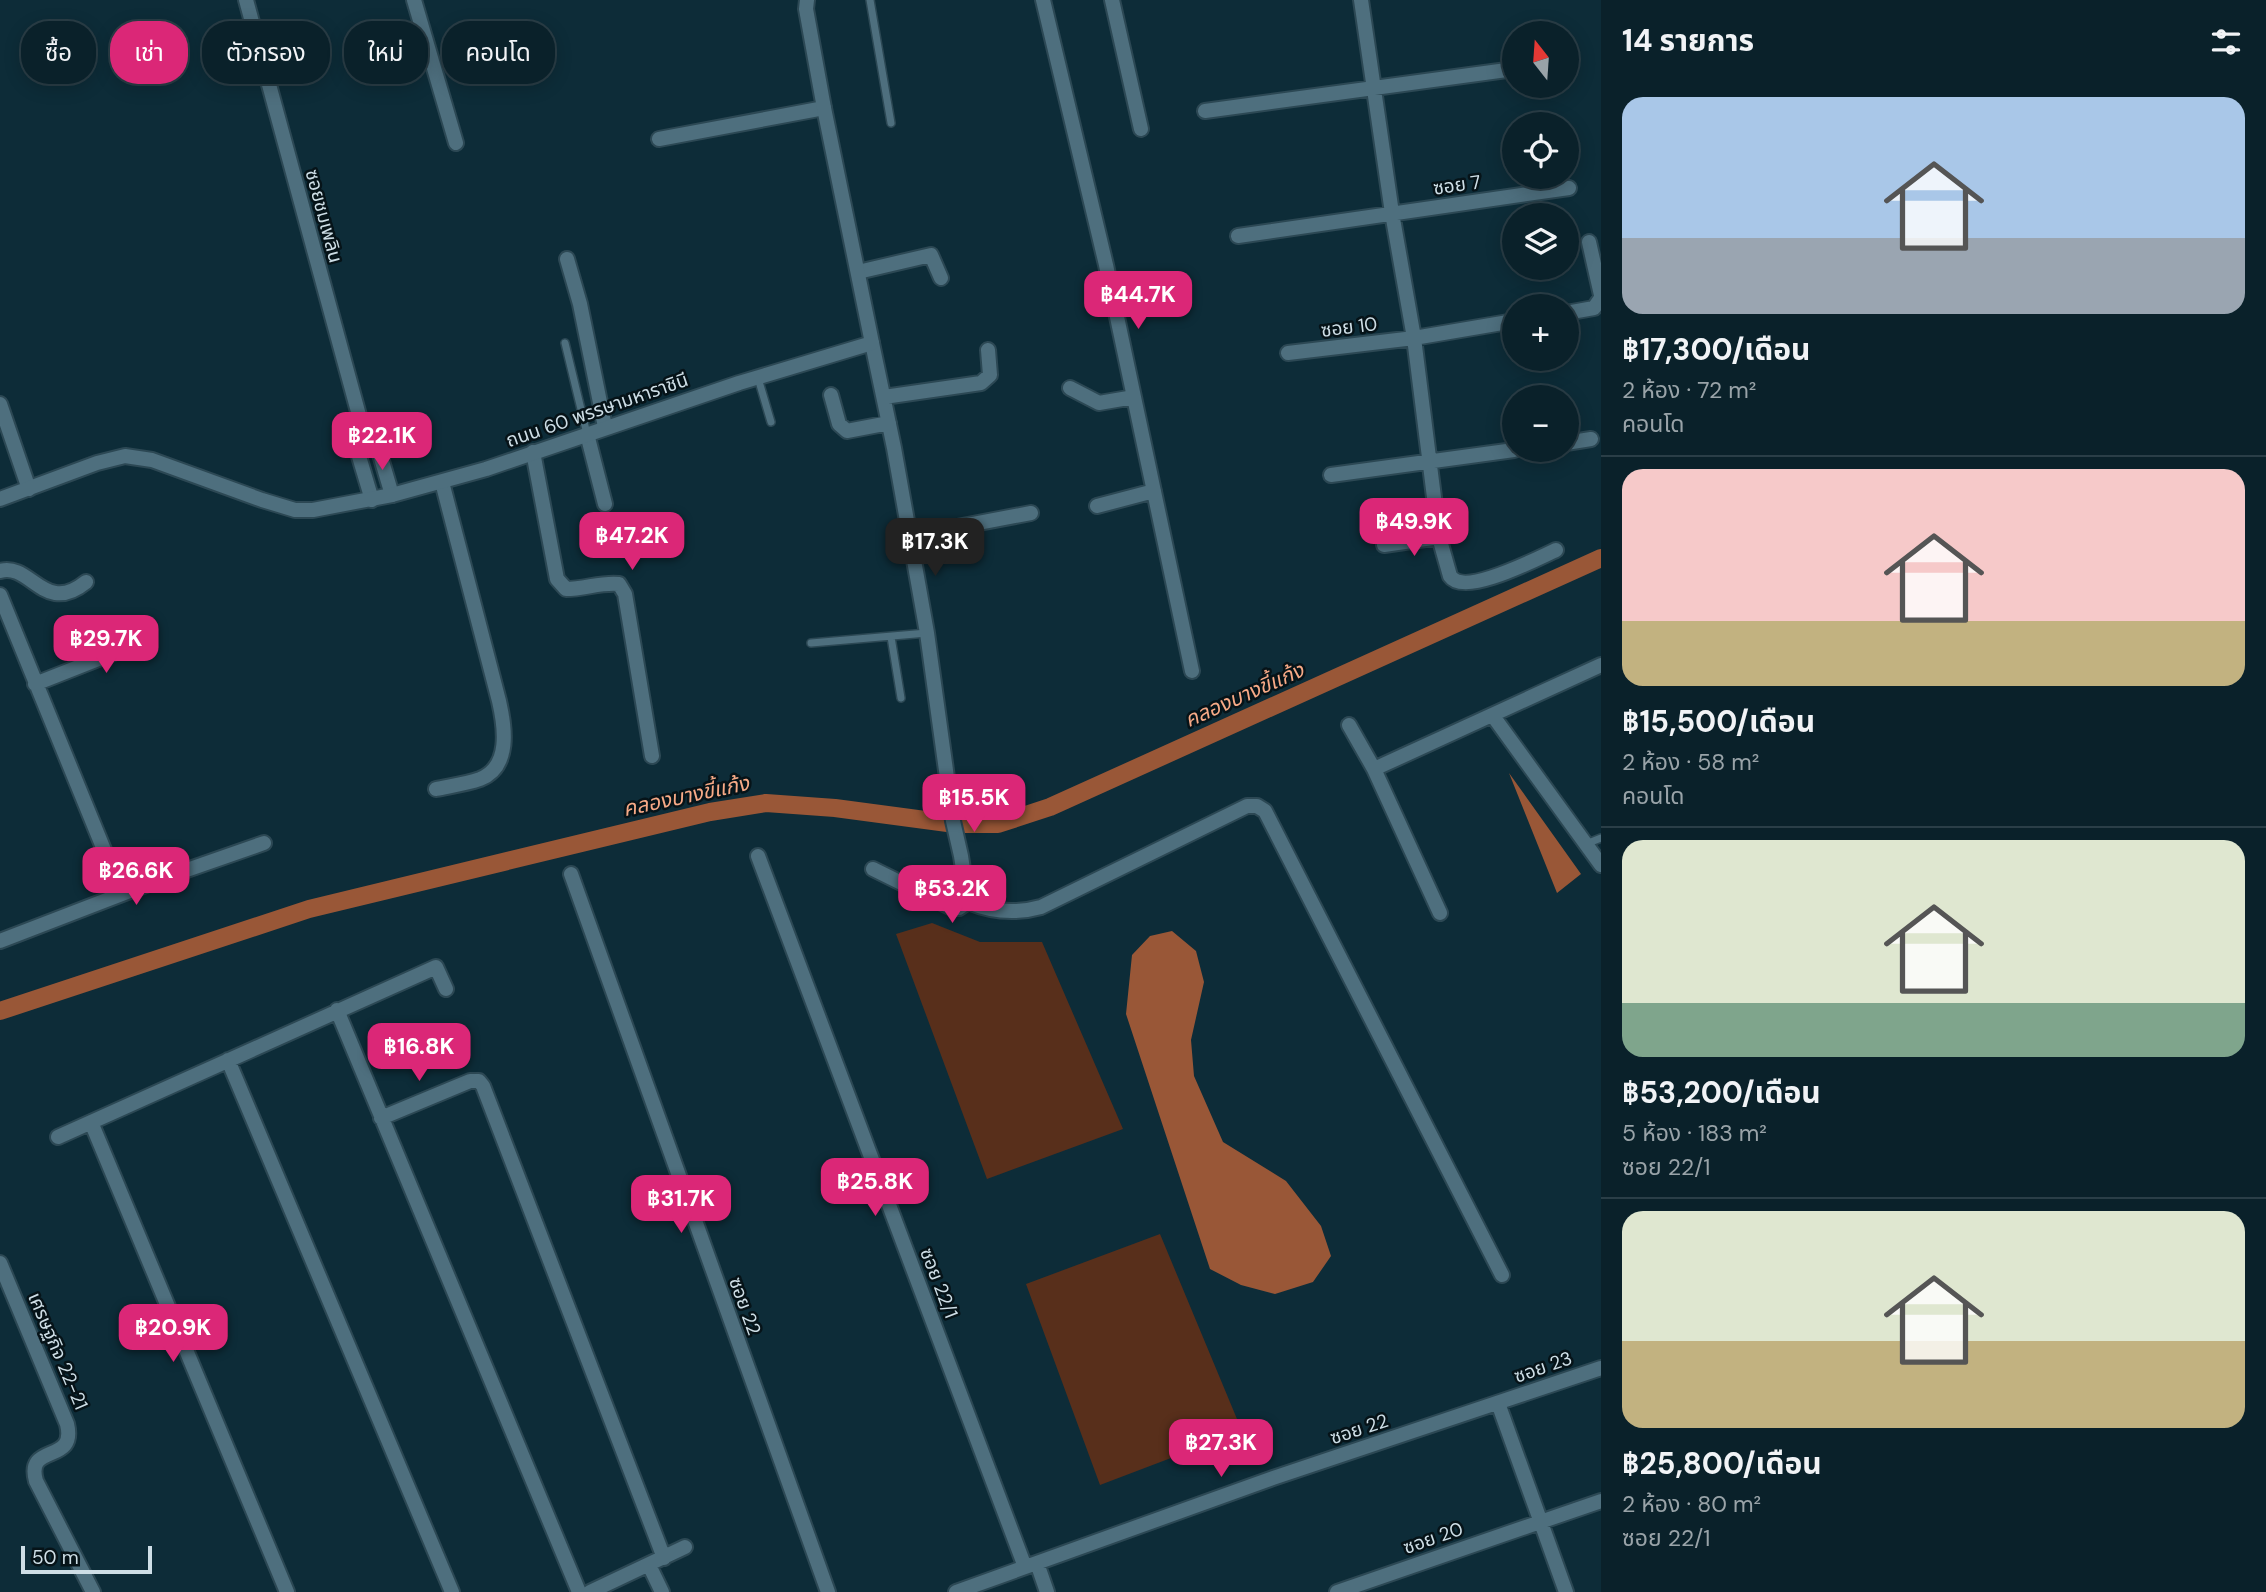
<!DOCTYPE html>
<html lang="th">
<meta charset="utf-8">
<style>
body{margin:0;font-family:"DM Sans","Noto Sans Thai",sans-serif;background:#132932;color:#f1f3f6;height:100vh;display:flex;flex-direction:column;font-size:26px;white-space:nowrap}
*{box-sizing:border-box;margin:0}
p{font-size:23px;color:#99a3a8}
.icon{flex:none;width:38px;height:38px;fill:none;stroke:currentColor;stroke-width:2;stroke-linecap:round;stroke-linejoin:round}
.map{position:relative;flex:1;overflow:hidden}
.details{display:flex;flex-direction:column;background:#0a212a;width:665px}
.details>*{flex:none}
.guide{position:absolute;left:21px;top:21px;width:665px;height:63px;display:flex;gap:14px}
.needle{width:46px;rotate:343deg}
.tools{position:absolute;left:1502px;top:21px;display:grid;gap:14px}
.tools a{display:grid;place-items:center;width:77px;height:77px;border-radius:50%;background:#0a212a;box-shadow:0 4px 18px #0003,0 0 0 2px #2a3e47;font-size:35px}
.scale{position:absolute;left:21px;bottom:18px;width:131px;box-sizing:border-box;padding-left:7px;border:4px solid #cedee6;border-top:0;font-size:19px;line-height:24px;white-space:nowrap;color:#cedee6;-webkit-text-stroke:5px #061318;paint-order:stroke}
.price{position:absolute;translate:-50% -60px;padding:0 16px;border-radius:14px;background:#db2777;color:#fff;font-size:23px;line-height:46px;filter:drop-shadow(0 2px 4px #0008)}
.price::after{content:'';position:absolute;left:50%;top:42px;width:21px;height:16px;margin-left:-10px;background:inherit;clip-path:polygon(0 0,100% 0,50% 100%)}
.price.selected{background:#222;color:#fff}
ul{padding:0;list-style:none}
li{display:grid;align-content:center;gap:14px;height:371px;padding:0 21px}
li+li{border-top:2px solid #2a3e47}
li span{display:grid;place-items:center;height:217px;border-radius:21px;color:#555}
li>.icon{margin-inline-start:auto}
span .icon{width:126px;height:126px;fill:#fffc;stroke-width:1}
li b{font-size:30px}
h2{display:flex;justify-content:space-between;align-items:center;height:84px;padding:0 21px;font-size:30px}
.pill{padding:0 24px;border-radius:28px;background:#0a212a;box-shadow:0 4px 18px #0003,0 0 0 2px #2a3e47;font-size:24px;line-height:63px}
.pill.selected{background:#db2777;color:#fff}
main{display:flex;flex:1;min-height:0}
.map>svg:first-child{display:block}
</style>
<main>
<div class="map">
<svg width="1601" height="1592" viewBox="0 0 1601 1592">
<rect width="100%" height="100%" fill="#0d2c38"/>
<path fill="#582f1b" d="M932 923 980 942H1042L1123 1129 987 1179 896 934Z
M1160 1234 1242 1431 1100 1485 1026 1284Z"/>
<path fill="#995737" d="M1509 773 1581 874 1557 893Z
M1172 931 1196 951 1204 982 1191 1040 1194 1076 1223 1142 1286 1181 1321 1226 1331 1256 1313 1282 1275 1294 1241 1285 1210 1269 1126 1014 1132 955 1150 936Z"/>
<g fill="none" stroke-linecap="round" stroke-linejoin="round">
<path stroke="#995737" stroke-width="18" d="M0 1011 309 909 710 812 766 803 835 808 955 824H998L1050 807 1601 558"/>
<g stroke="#2c4854" stroke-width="10">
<path id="service" d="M870 0 891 123
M565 343 587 434
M758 378 771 422
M891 637 901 698
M811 643 927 633
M1586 844 1601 838"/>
</g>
<g stroke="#2c4854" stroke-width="18">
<path id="minor" d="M246 0 366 441 379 451 392 495
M414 0 456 143
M1043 0 1106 265 1192 671
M1112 0 1141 129
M1361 0 1392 213 1414 338 1439 537 1450 576C1464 597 1536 559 1556 550
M1205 111 1514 69
M659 139 824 108
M1238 236 1569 188
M1589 242 1601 295
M567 259 580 304 605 427
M858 272 931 255 941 278
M1566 313 1594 308 1601 298
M872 343 894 448 927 633 953 821 961 856 968 902 959 908 950 907 873 869
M1288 353 1414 338 1514 321
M1070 388 1099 403 1134 397
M831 395 839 424 847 431 889 423
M884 397 981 383 990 375 988 350
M0 404 29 489
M587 434 605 504
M366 441 358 453 372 500
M1566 443 1591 439
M533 452 557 579 566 589C585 589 601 582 619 584L625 594 652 756
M1331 475 1514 450
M1097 506 1154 491
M910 536 1031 513
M1384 545 1439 537
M0 571C31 562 44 616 86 582
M0 595 122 894
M35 684 134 645 139 641 140 634
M1493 716 1601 865
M1349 725 1374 769 1440 913
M1374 769 1601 665
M436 789C450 786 466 784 480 779 511 767 505 727 499 701L442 482
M758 856 1025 1567
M571 874 828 1592
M968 902C992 912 1016 914 1041 907L1247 806H1257L1265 811 1502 1275
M0 941 161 879 264 843
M337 1010 579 1592
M228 1060 452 1592
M381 1118 470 1081H479L483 1086 664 1558
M91 1122 287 1592
M58 1137 436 967 446 989
M0 1263 67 1424C77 1465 25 1442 36 1481L93 1592
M1498 1403 1566 1592
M1037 1563 1047 1592
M649 1565 662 1592
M590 1592 685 1547
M956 1592 1273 1478 1601 1368
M1337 1592 1601 1501"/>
</g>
<g stroke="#2c4854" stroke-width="18">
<path id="tertiary" d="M0 499 97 463 125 456 152 460 262 500 295 510H313L392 495 486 469 739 383 872 343 824 108 806 9 807 0"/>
</g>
<use href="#service" stroke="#4e6f7e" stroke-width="7"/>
<use href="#minor" stroke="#4e6f7e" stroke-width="14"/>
<use href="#tertiary" stroke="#4e6f7e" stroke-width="14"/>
</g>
<g text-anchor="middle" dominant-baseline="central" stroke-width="5" stroke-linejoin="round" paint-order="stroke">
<g font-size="19" fill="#cedee6" stroke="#061318">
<text transform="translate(1457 185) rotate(-8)">ซอย 7</text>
<text transform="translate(324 216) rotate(75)">ซอยชมเพลิน</text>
<text transform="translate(1349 327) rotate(-7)">ซอย 10</text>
<text transform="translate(597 410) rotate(-19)">ถนน 60 พรรษามหาราชินี</text>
<text transform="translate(939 1283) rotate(69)">ซอย 22/1</text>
<text transform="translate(745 1306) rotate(70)">ซอย 22</text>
<text transform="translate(58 1351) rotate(67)">เศรษฐกิจ 22-21</text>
<text transform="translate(1543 1367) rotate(-19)">ซอย 23</text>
<text transform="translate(1359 1429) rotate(-18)">ซอย 22</text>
<text transform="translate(1433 1538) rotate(-19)">ซอย 20</text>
</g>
<g font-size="21" font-style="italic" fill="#f7aa87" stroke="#061318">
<text transform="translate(1244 695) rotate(-24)">คลองบางขี้แก้ง</text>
<text transform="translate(686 796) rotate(-12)">คลองบางขี้แก้ง</text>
</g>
</g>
</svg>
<div class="tools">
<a><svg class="needle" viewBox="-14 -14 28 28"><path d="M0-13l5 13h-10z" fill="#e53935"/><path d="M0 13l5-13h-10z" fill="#99a3a8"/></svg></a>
<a><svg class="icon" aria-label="locate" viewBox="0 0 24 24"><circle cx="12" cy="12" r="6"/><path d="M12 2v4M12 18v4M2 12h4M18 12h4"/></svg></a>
<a><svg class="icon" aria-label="layers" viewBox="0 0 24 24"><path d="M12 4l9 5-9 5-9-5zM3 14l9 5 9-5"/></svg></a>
<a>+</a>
<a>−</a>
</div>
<div class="scale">50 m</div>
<b class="price" style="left:1138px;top:331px">฿44.7K</b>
<b class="price" style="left:382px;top:472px">฿22.1K</b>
<b class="price" style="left:1414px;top:558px">฿49.9K</b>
<b class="price" style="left:632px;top:572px">฿47.2K</b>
<b class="price selected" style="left:935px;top:578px">฿17.3K</b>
<b class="price" style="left:106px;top:675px">฿29.7K</b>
<b class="price" style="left:974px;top:834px">฿15.5K</b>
<b class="price" style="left:136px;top:907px">฿26.6K</b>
<b class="price" style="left:952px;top:925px">฿53.2K</b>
<b class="price" style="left:419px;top:1083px">฿16.8K</b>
<b class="price" style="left:875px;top:1218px">฿25.8K</b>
<b class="price" style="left:681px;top:1235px">฿31.7K</b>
<b class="price" style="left:173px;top:1364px">฿20.9K</b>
<b class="price" style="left:1221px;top:1479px">฿27.3K</b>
<div class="guide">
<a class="pill">ซื้อ</a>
<a class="pill selected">เช่า</a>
<a class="pill">ตัวกรอง</a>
<a class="pill">ใหม่</a>
<a class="pill">คอนโด</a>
</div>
</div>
<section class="details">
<h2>14 รายการ<svg class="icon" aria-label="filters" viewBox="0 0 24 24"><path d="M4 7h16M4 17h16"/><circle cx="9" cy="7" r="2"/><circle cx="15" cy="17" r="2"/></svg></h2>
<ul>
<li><span style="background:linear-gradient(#a9c7e8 65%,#9aa5b1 0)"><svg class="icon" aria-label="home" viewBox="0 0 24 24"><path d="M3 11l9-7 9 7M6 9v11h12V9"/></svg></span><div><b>฿17,300/เดือน</b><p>2 ห้อง · 72 m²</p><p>คอนโด</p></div></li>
<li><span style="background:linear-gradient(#f6c9c9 70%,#c2b280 0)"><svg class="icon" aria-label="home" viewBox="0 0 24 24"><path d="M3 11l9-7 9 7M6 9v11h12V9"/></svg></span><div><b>฿15,500/เดือน</b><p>2 ห้อง · 58 m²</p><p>คอนโด</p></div></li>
<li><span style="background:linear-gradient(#dfe7d0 75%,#7fa58c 0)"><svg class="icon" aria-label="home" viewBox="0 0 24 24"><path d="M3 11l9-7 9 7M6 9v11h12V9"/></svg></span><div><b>฿53,200/เดือน</b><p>5 ห้อง · 183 m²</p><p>ซอย 22/1</p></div></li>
<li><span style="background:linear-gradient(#dfe7d0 60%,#c2b280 0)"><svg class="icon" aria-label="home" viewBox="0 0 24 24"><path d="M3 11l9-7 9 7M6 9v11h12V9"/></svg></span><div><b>฿25,800/เดือน</b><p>2 ห้อง · 80 m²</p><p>ซอย 22/1</p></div></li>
</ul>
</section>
</main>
